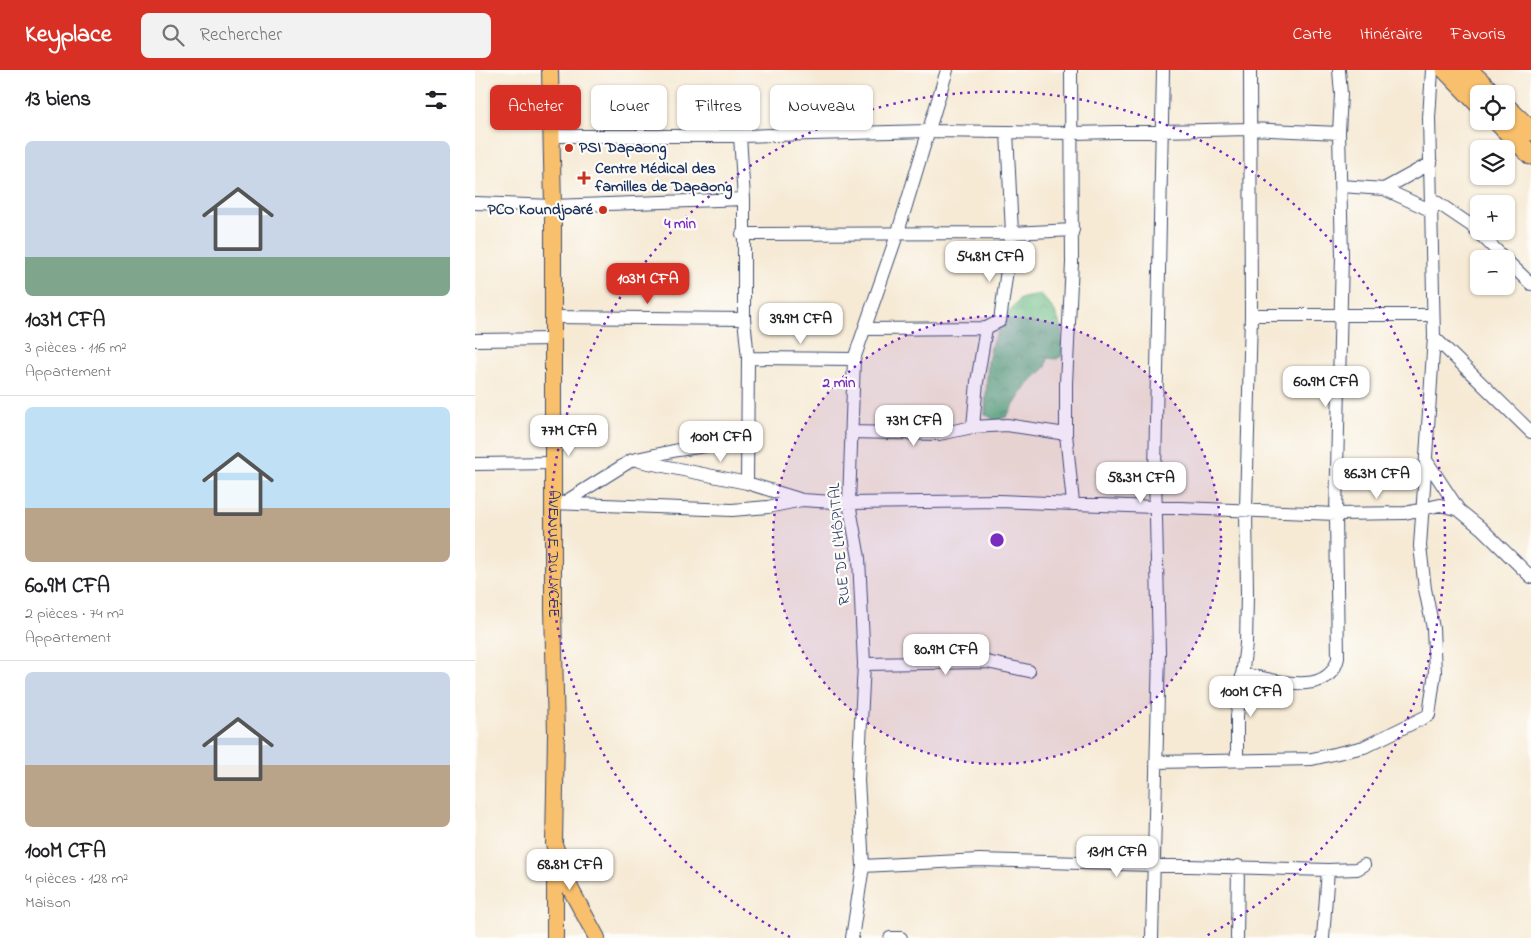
<!DOCTYPE html>
<html lang="fr">
<meta charset="utf-8">
<style>
body{margin:0;font-family:"Indie Flower",sans-serif;background:#f2f2f2;color:#202124;height:100vh;display:flex;flex-direction:column;font-size:19px;white-space:nowrap}
*{box-sizing:border-box;margin:0}
p{font-size:16px;color:#757577}
.icon{flex:none;width:28px;height:28px;fill:none;stroke:currentColor;stroke-width:2;stroke-linecap:round;stroke-linejoin:round}
.map{position:relative;flex:1;overflow:hidden}
.side{display:flex;flex-direction:column;background:#fff;width:475px}
.side>*{flex:none}
.top-card{position:absolute;left:15px;top:15px;width:475px;height:45px;display:flex;gap:10px}
.fabs{position:absolute;left:995px;top:15px;display:grid;gap:10px}
.fabs a{display:grid;place-items:center;width:45px;height:45px;border-radius:8px;background:#fff;box-shadow:0 1px 4px #0004;font-size:25px}
.price{position:absolute;translate:-50% -42px;padding:0 11px;border-radius:10px;background:#fff;color:#222;font-size:16px;line-height:32px;filter:drop-shadow(0 1px 2px #0008)}
.price::after{content:'';position:absolute;left:50%;top:30px;width:15px;height:11px;margin-left:-8px;background:inherit;clip-path:polygon(0 0,100% 0,50% 100%)}
.price.current{background:#d93025;color:#fff}
ul{padding:0;list-style:none}
li{display:grid;align-content:center;gap:10px;height:265px;padding:0 25px}
li+li{border-top:1px solid #e0e0e0}
li span{display:grid;place-items:center;height:155px;border-radius:8px;color:#555}
li>.icon{margin-inline-start:auto}
span .icon{width:90px;height:90px;fill:#fffc;stroke-width:1}
li b{font-size:21px}
h2{display:flex;justify-content:space-between;align-items:center;height:60px;padding:0 25px;font-size:21px}
.pill{padding:0 18px;border-radius:8px;background:#fff;box-shadow:0 1px 4px #0004;font-size:18px;line-height:45px}
.pill.current{background:#d93025;color:#fff}
header{display:flex;align-items:center;gap:30px;box-sizing:border-box;height:70px;padding:0 25px;background:#d93025;color:#fff}
header strong{font-size:24px}
nav{display:flex;gap:28px;margin-inline-start:auto;font-size:18px}
.search{width:350px;height:45px;background:#f2f2f2;display:flex;align-items:center;gap:12px;box-sizing:border-box;padding:0 18px;border-radius:8px;color:#757577;font-size:19px}
main{display:flex;flex:1;min-height:0}
.map>svg:first-child{display:block}
</style>
<header>
<strong>Keyplace</strong>
<div class="search"><svg class="icon" aria-label="search" viewBox="0 0 24 24"><circle cx="10" cy="10" r="6"/><path d="M15 15l6 6"/></svg>Rechercher</div>
<nav><a>Carte</a><a>Itinéraire</a><a>Favoris</a></nav>
</header>
<main>
<section class="side">
<h2>13 biens<svg class="icon" aria-label="filters" viewBox="0 0 24 24"><path d="M4 7h16M4 17h16"/><circle cx="9" cy="7" r="2"/><circle cx="15" cy="17" r="2"/></svg></h2>
<ul>
<li><span style="background:linear-gradient(#c9d6e8 75%,#7fa58c 0)"><svg class="icon" aria-label="home" viewBox="0 0 24 24"><path d="M3 11l9-7 9 7M6 9v11h12V9"/></svg></span><div><b>103M CFA</b><p>3 pièces · 116 m²</p><p>Appartement</p></div></li>
<li><span style="background:linear-gradient(#bfe0f5 65%,#b9a48a 0)"><svg class="icon" aria-label="home" viewBox="0 0 24 24"><path d="M3 11l9-7 9 7M6 9v11h12V9"/></svg></span><div><b>60.9M CFA</b><p>2 pièces · 74 m²</p><p>Appartement</p></div></li>
<li><span style="background:linear-gradient(#c9d6e8 60%,#b9a48a 0)"><svg class="icon" aria-label="home" viewBox="0 0 24 24"><path d="M3 11l9-7 9 7M6 9v11h12V9"/></svg></span><div><b>100M CFA</b><p>4 pièces · 128 m²</p><p>Maison</p></div></li>
</ul>
</section>
<div class="map">
<svg width="1056" height="868" viewBox="0 0 1056 868">
<defs>
<pattern id="forest-crowns" width="20" height="18" patternUnits="userSpaceOnUse" patternTransform="scale(1.25)"><rect width="20" height="18" fill="#6cbc86"/><path d="M2 6a3 3 0 1 1 6 0M12 15a3 3 0 1 1 6 0" fill="none" stroke="#589971"/></pattern>
</defs>
<rect width="100%" height="100%" fill="#fdfcf7"/>
<filter id="ink" filterUnits="userSpaceOnUse"><feTurbulence type="fractalNoise" baseFrequency=".02" numOctaves="2"/><feDisplacementMap in="SourceGraphic" scale="10" xChannelSelector="R" yChannelSelector="G"/><feConvolveMatrix kernelMatrix="1 2 1 2 8 2 1 2 1" color-interpolation-filters="sRGB"/></filter>
<filter id="wash" filterUnits="userSpaceOnUse"><feTurbulence type="fractalNoise" baseFrequency=".0096" numOctaves="4" result="noise"/><feDisplacementMap in="SourceGraphic" scale="20" xChannelSelector="R" yChannelSelector="G"/><feGaussianBlur stdDeviation="1.12" result="paint"/><feColorMatrix in="noise" values="0 0 0 0 0 0 0 0 0 0 0 0 0 0 0 0 0 1.4 0 .05"/><feComposite in="paint" operator="in"/></filter>
<g filter="url(#wash)">
<rect width="100%" height="100%" fill="#f6ead5"/>
<path fill="url(#forest-crowns)" stroke="#447672" d="M564 224C586 243 588 259 587 286L581 289 573 288 571 297 550 318 531 347 521 351 510 344 513 291 517 273 530 248 545 229Z"/>
</g>
<g filter="url(#ink)">
<g fill="none" stroke-linecap="round" stroke-linejoin="round">
<g stroke="#3c4b70" stroke-width="14">
<path id="minor" d="M596 0 597 193 591 313V364L598 433
M77 66H265L453 61 597 63 774 59 864 63
M265 66 269 129V249L273 288 272 413
M866 116 909 119 957 141
M909 119 956 93
M957 129 997 156 1030 189
M0 133 78 136 269 129
M267 164 537 163 598 160
M1031 190 1056 214
M776 245H958
M77 247 269 249
M390 259 511 258
M959 267 1056 362
M0 270 77 269
M273 288 379 289
M498 357 502 312 511 258 525 251 537 163 532 62
M376 362 464 364 498 357 532 355 591 364
M951 390 984 440
M164 391 272 413 324 429
M0 394 78 393
M90 432 157 390 203 380 271 370
M78 433 257 440 293 437 327 430 374 433 524 431 861 444 930 443 965 435 984 440 1006 458 1056 507
M389 594 512 592 554 601
M767 604C796 609 854 629 863 588L861 444 867 185 864 63 866 24 864 0
M762 689V646L771 574 772 525 771 439 776 245 775 0
M680 692 837 689 889 677 954 645 960 602 958 558 950 519 945 476 959 267 954 48 957 0
M388 796 504 790 853 800 882 799 889 795
M377 868 388 796 383 710 389 594 384 488 374 433 379 289 423 162 472 0
M415 868H426
M677 868 684 582 680 402 688 0
M762 868 763 796
M848 868 853 800"/>
</g>
<g stroke="#3c4b70" stroke-width="18">
<g id="major">
<path id="s1" d="M75 0 78 136V539L81 664 79 774 96 820 122 868"/>
<path d="M80 788V868"/>
</g>
</g>
<g stroke="#3c4b70" stroke-width="21">
<path id="highway" d="M971 0 1004 34
M993 0 1018 24
M1031 37 1056 61
M1022 51 1056 85"/>
</g>
<use href="#minor" stroke="#fff" stroke-width="12"/>
<use href="#major" stroke="#f8bf6c" stroke-width="16"/>
<use href="#highway" stroke="#f8bf6c" stroke-width="19"/>
</g>
</g>
<circle cx="522" cy="470" r="224" fill="#7b2cbf" fill-opacity=".12"/>
<g fill="none" stroke="#7b2cbf" stroke-width="2.5" stroke-dasharray="2.5 5">
<circle cx="522" cy="470" r="224"/>
<path d="M315 867A448 448 0 1 1 729 867"/>
</g>
<g fill="#c8321e" stroke="#fdfcf7" stroke-width="2">
<circle cx="94" cy="78" r="5"/>
<path d="M106.5 100.5h5v5h5v5h-5v5h-5v-5h-5v-5h5z"/>
<circle cx="128" cy="140" r="5"/>
</g>
<g text-anchor="middle" dominant-baseline="central" stroke-width="4.5" stroke-linejoin="round" paint-order="stroke">
<g font-size="16" font-weight="bold" fill="#1b2f5e" stroke="#fdfcf7" text-anchor="start">
<text x="104" y="78">PSI Dapaong</text>
<text x="120" y="99">Centre Médical des<tspan x="120" dy="18">familles de Dapaong</tspan></text>
<text x="118" y="140" text-anchor="end">PCO Koundjoaré</text>
</g>
<g font-size="16" fill="#1b2f5e" stroke="#fdfcf7">
<text transform="translate(365 474) rotate(-95)">RUE DE L'HÔPITAL</text>
<text stroke="none"><textPath href="#s1" startOffset="484">AVENUE DU LYCÉE</textPath></text>
</g>
</g>
<circle cx="522" cy="470" r="8" fill="#7b2cbf" stroke="#fdfcf7" stroke-width="2.5"/>
<g font-size="15" text-anchor="middle" font-weight="bold" fill="#7b2cbf" stroke="#fdfcf7" stroke-width="4.5" stroke-linejoin="round" paint-order="stroke">
<text x="205" y="158">4 min</text>
<text x="364" y="317">2 min</text>
</g>
</svg>
<div class="fabs">
<a><svg class="icon" aria-label="locate" viewBox="0 0 24 24"><circle cx="12" cy="12" r="6"/><path d="M12 2v4M12 18v4M2 12h4M18 12h4"/></svg></a>
<a><svg class="icon" aria-label="layers" viewBox="0 0 24 24"><path d="M12 4l9 5-9 5-9-5zM3 14l9 5 9-5"/></svg></a>
<a>+</a>
<a>−</a>
</div>
<b class="price" style="left:515px;top:213px">54.8M CFA</b>
<b class="price current" style="left:173px;top:235px">103M CFA</b>
<b class="price" style="left:326px;top:275px">39.9M CFA</b>
<b class="price" style="left:851px;top:338px">60.9M CFA</b>
<b class="price" style="left:439px;top:377px">73M CFA</b>
<b class="price" style="left:94px;top:387px">77M CFA</b>
<b class="price" style="left:246px;top:393px">100M CFA</b>
<b class="price" style="left:902px;top:430px">86.3M CFA</b>
<b class="price" style="left:666px;top:434px">58.3M CFA</b>
<b class="price" style="left:471px;top:606px">80.9M CFA</b>
<b class="price" style="left:776px;top:648px">100M CFA</b>
<b class="price" style="left:642px;top:808px">131M CFA</b>
<b class="price" style="left:95px;top:821px">68.8M CFA</b>
<div class="top-card">
<a class="pill current">Acheter</a>
<a class="pill">Louer</a>
<a class="pill">Filtres</a>
<a class="pill">Nouveau</a>
</div>
</div>
</main>
